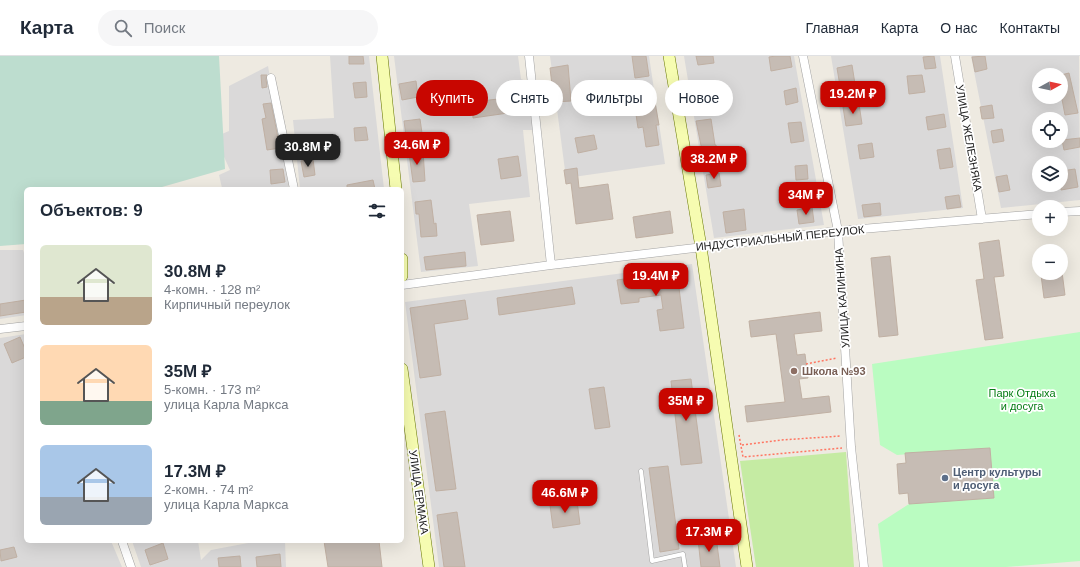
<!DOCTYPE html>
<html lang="ru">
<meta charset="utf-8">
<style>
body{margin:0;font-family:Arial,sans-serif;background:#f6f6f7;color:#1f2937;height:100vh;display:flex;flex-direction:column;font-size:15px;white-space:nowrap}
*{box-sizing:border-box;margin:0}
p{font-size:13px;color:#747a83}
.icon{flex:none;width:22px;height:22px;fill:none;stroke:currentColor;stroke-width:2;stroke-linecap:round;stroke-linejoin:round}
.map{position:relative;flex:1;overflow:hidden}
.side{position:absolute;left:24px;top:131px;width:380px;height:356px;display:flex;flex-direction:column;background:#fff;border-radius:6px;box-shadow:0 4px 16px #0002}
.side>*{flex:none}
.banner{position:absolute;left:416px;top:24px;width:380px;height:36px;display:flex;gap:8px}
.needle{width:26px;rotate:82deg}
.fabs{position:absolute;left:1032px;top:12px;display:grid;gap:8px}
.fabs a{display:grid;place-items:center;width:36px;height:36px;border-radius:50%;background:#fff;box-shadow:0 4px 16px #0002;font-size:20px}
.price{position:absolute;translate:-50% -34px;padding:0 9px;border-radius:8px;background:#c80600;color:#fff;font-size:13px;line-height:26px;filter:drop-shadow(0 1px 2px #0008)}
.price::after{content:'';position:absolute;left:50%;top:24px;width:12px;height:9px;margin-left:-6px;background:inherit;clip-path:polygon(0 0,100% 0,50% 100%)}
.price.selected{background:#222;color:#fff}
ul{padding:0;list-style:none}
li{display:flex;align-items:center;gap:12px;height:100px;padding:0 16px}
li span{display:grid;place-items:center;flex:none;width:112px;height:80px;border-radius:6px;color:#555}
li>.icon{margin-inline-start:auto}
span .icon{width:48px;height:48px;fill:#fffc;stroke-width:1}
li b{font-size:17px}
h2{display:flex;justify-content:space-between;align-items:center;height:48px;padding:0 16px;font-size:17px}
.pill{padding:0 14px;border-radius:18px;background:#fff;box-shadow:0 4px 16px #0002;font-size:14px;line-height:36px}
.pill.selected{background:#c80600;color:#fff}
header{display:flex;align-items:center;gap:24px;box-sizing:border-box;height:56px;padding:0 20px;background:#fff;border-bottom:1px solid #e0e1e3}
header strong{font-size:19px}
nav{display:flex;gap:22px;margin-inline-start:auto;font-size:14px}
.search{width:280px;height:36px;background:#f6f6f7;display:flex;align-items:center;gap:10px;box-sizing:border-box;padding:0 14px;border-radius:22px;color:#747a83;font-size:15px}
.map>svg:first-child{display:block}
</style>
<header>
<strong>Карта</strong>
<div class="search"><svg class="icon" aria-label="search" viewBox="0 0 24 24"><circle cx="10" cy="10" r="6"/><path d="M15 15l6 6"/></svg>Поиск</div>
<nav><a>Главная</a><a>Карта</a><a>О нас</a><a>Контакты</a></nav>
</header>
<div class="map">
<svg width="1080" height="511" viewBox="0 0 1080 511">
<rect width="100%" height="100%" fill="#eeeae1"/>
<path fill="#dad9d9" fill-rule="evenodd" d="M330 0H369L384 133H300L293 64 334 62Z
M394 0H518L521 23 528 26 533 74H523L530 141 469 148 478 210 421 216Z
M550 0H649L665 108 566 122Z
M684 0H794L824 169 714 182Z
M831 0H940L963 152 858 163Z
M971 0H1079L1080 144 1001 152ZM1039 19H1061V41H1039ZM1039 63H1061V85H1039ZM1039 107H1061V129H1039Z
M268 10 289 133H219L222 132 219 119 230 114 215 81 229 75V30Z
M0 194H23L26 203V259L0 263Z
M692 208 736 511H439L405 246Z
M26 278V485H111L122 511H0V282Z
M132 485H198L201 504 211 494 258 485H285L286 511H141Z"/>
<path fill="#c5eba3" d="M846 396 854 511H756L740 405Z"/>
<path fill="#bdddcf" d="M0 0H219L225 113 155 133H26V188L0 190Z"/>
<path fill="#bafcc1" d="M1080 276V505L1006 511H883L878 468 909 448 994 442 990 392 897 399 880 389 872 308Z"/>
<path fill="#c6bcb4" stroke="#c0b0a3" d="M349 0H363L364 8H349Z
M632 0H646L649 20 635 22Z
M696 0H713L714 7 698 9Z
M776 0H790L792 11 771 15 769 1Z
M934 0 936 12 925 13 923 1Z
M985 0 987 13 975 16 972 1Z
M568 9 571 45 554 46 550 12Z
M852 9 855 28 840 30 837 12Z
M1069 17 1078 57 1065 59 1061 38V19Z
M261 19H267L266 23 267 31 262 32Z
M922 19 925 36 909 38 907 20Z
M416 25 418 41 402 44 399 28Z
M366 26 367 41 355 42 353 27Z
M705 27 707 40 692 43 690 30Z
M796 32 798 46 786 49 784 35Z
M724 40 727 53 712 56 709 43Z
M654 41 659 69H656L659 89 646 91 643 71 638 72 634 45Z
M507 42 508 57 473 62 472 46Z
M271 47 280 92 267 94 262 63 266 62 263 48Z
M859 48 862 68 846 70 843 51Z
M992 49 994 62 982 63 980 51Z
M944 58 946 71 928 74 926 61Z
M420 63 422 77 406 80 404 65Z
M711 63 715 89H716L718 101 704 104 696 65Z
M801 66 804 85 791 87 788 67Z
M366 71 368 84 355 85 354 72Z
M1002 73 1004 85 993 87 991 75Z
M594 79 597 93 578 97 575 82Z
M1080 82V91L1064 94 1062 84Z
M872 87 874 101 860 103 858 89Z
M950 92 953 111 940 113 937 94Z
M423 95 425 125 413 126 409 97Z
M518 100 521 120 501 123 498 103Z
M313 103 315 119 304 121 301 105Z
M807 109 808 123 796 124 795 110Z
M577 112 579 132 608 128 613 163 576 168 571 127 566 128 564 114Z
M283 113 285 126 271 128 270 114Z
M1075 113 1078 131 1061 134V115Z
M719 117 721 130 708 132 706 119Z
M1007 119 1010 134 999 136 996 121Z
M373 124 375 133H347V129Z
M959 139 961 151 947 153 945 141Z
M431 144 434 168 436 167 437 180 421 181 419 158H416L415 146Z
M880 147 881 159 864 161 862 149Z
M812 151 814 166 799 168 797 154Z
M744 153 746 174 726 177 723 156Z
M510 155 514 185 481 189 477 159Z
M670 155 673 177 636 182 633 161Z
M999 184 1004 220 994 221 1003 282 985 284 976 224 984 223 979 187Z
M465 196 466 210 426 214 424 201Z
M890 200 898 279 879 281 871 202Z
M677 216 684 272 660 275 657 254 663 253 661 239 639 242V246L621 248 617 224Z
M1062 216 1065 239 1044 242 1041 219Z
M572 231 575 248 499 259 497 242Z
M26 244V256L0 260V248Z
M465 244 468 263 434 268 441 319 420 322 410 252Z
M820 256 822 275 794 278 797 299 805 298 808 322 799 323 802 343 829 340 831 356 747 366 745 350 785 346 776 278 751 281 749 265Z
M20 281 26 295V301L12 307 4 288Z
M691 323 702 407 681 409 671 325Z
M604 331 610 371 595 373 589 333Z
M445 355 456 433 436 435 425 358Z
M990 392 994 442 909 448 908 437 899 438 897 408 906 407 905 397Z
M668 410 679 493 660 496 649 412Z
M577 445 580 468 553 472 550 449Z
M457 456 465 511H444L437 459Z
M716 481 720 511H701L698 483Z
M324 485H379L382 511H328Z
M163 487 168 503 150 509 145 494Z
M14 491 17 501 1 505 0 494Z
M280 498 281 511H257L256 501Z
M240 500 241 511H219L218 502Z"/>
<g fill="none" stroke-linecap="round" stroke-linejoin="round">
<g stroke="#a3a3a3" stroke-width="5">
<path id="lane" d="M641 415 652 505 683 498 685 511"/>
</g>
<g stroke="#a3a3a3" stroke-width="9">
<path id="street" d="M529 0 551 209
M803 0 838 175 851 391 864 511
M955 0 982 163
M271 22 294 133
M1061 156 1080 155
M402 229 551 209 838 175 1039 158
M0 273 26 270
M122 485 131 511"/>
</g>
<g stroke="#667600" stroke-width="12">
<path id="secondary" d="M382 0 396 133
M669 0 701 191 747 511
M402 203V220
M402 313 429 511"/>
</g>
<path stroke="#ff7561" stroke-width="1.5" stroke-dasharray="2 2" stroke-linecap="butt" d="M806 308 837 302
M739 379 743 401 842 392
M742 389 781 384 841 380"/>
<use href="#lane" stroke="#fff" stroke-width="4"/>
<use href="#street" stroke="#fff" stroke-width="8"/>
<use href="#secondary" stroke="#f6fcb1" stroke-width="11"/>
</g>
<circle fill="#8d6e63" stroke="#fff" stroke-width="1.5" cx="794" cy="315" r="4"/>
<circle fill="#5c6f8a" stroke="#fff" stroke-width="1.5" cx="945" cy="422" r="4"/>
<g text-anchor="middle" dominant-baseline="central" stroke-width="3.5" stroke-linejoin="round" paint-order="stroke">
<g font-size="11" fill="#1c1c1c" stroke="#fff">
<text transform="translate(969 82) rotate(80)">УЛИЦА ЖЕЛЕЗНЯКА</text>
<text transform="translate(780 182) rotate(-6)">ИНДУСТРИАЛЬНЫЙ ПЕРЕУЛОК</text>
<text transform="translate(842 242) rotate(-94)">УЛИЦА КАЛИНИНА</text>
<text transform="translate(419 436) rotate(82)">УЛИЦА ЕРМАКА</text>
</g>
<g font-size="11" font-weight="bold" fill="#785e54" stroke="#fff" text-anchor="start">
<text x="802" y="315">Школа №93</text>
</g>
<g font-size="11" fill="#067d14" stroke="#fff">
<text x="1022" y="337">Парк Отдыха<tspan x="1022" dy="13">и досуга</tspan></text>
</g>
<g font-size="11" font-weight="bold" fill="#4e5e75" stroke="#fff" text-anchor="start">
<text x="953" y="416">Центр культуры<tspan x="953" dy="13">и досуга</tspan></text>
</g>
</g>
</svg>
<div class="fabs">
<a><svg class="needle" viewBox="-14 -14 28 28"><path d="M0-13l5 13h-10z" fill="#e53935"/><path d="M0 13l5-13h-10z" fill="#747a83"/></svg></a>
<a><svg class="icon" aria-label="locate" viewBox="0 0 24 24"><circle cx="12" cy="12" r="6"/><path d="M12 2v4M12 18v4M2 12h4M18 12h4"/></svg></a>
<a><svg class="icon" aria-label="layers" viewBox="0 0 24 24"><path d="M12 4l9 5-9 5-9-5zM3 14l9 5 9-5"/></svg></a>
<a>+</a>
<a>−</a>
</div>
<b class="price" style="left:853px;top:59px">19.2M ₽</b>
<b class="price" style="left:417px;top:110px">34.6M ₽</b>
<b class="price selected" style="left:308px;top:112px">30.8M ₽</b>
<b class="price" style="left:714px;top:124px">38.2M ₽</b>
<b class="price" style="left:806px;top:160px">34M ₽</b>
<b class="price" style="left:656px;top:241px">19.4M ₽</b>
<b class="price" style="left:686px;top:366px">35M ₽</b>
<b class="price" style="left:565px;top:458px">46.6M ₽</b>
<b class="price" style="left:709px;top:497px">17.3M ₽</b>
<div class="banner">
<a class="pill selected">Купить</a>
<a class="pill">Снять</a>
<a class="pill">Фильтры</a>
<a class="pill">Новое</a>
</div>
<section class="side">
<h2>Объектов: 9<svg class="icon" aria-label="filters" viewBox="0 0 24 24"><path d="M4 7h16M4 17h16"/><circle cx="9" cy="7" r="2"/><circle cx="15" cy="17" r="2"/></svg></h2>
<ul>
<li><span style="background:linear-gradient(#dfe7d0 65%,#b9a48a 0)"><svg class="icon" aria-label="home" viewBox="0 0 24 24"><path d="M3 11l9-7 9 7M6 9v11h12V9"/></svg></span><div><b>30.8M ₽</b><p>4-комн. · 128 m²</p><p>Кирпичный переулок</p></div></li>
<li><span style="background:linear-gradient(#ffd9b3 70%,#7fa58c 0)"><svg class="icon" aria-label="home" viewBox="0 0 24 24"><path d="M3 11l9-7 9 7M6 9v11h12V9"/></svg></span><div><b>35M ₽</b><p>5-комн. · 173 m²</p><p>улица Карла Маркса</p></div></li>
<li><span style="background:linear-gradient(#a9c7e8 65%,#9aa5b1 0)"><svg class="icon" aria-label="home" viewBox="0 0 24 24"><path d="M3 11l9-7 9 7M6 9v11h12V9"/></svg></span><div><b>17.3M ₽</b><p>2-комн. · 74 m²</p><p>улица Карла Маркса</p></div></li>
</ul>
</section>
</div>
